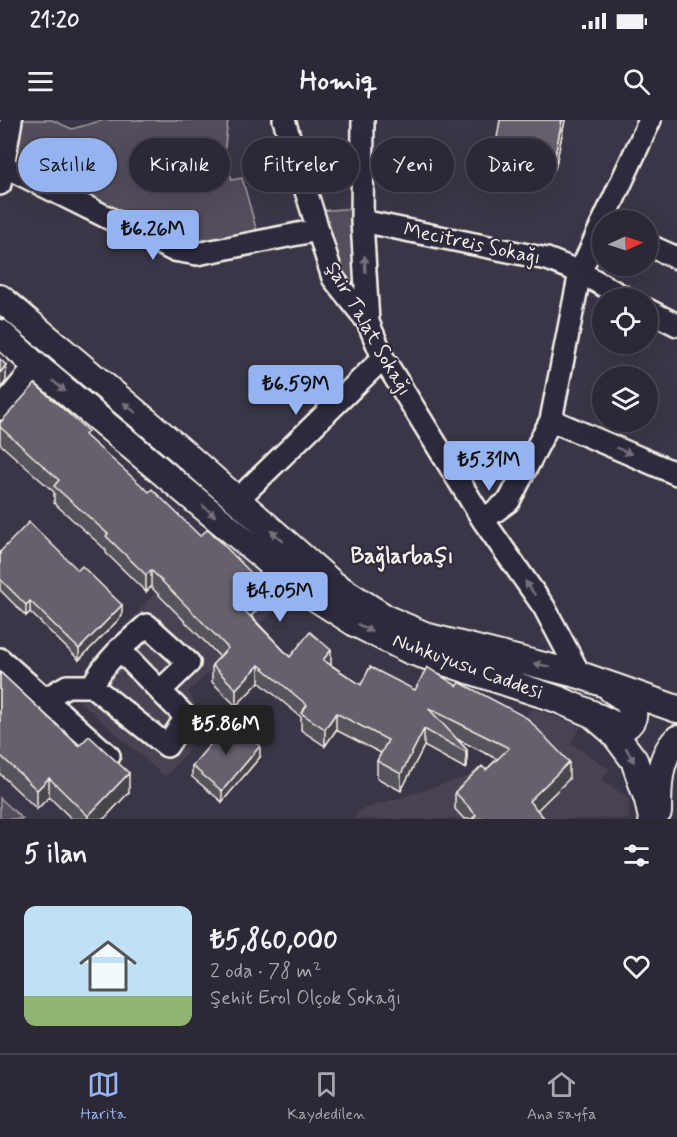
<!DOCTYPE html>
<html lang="tr">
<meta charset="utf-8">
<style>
body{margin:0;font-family:Mynerve,sans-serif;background:#383441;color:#f1f3f6;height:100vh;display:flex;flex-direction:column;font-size:22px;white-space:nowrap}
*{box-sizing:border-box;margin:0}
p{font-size:20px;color:#a6a6ad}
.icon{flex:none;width:33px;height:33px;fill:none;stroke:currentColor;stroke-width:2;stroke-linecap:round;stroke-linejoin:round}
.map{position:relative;height:699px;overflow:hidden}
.details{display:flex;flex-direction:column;background:#2c2835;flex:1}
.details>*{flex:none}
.guide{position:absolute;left:18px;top:18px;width:642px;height:54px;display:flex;gap:12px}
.needle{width:39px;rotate:87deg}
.fabs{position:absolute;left:592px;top:90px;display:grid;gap:12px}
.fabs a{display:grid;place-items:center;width:66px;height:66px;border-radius:50%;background:#2c2835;box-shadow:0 6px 24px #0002,0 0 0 2px #484450;font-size:30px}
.price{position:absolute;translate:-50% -51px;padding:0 14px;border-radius:6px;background:#95b2f1;color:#111;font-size:20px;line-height:39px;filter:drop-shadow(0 2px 3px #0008)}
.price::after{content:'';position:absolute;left:50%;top:36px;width:18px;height:14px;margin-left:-9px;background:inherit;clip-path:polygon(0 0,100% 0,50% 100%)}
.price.current{background:#222;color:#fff}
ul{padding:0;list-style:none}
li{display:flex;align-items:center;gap:18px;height:150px;padding:0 24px}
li+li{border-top:2px solid #484450}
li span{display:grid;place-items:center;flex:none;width:168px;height:120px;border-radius:12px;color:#555}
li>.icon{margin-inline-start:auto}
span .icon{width:72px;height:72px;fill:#fffc;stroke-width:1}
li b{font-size:26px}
h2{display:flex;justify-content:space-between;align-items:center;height:72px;padding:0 24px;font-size:26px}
.pill{padding:0 21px;border-radius:27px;background:#2c2835;box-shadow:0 6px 24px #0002,0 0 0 2px #484450;font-size:21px;line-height:54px}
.pill.current{background:#95b2f1;color:#111}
.status{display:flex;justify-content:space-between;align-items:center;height:42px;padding:0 30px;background:#2c2835;direction:ltr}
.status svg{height:16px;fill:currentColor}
header{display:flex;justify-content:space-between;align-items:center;height:78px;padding:0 24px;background:#2c2835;font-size:27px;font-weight:800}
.dock{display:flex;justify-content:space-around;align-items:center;height:84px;border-top:2px solid #484450;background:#2c2835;font-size:16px;color:#a6a6ad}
.dock a{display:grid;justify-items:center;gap:3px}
.dock .current{color:#95b2f1}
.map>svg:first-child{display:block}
</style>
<div class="status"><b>21:20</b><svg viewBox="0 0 49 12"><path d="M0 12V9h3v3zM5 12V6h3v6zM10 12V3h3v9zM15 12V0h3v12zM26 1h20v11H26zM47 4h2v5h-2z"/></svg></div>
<header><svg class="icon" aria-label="menu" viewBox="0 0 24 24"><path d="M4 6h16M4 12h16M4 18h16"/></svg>Homiq<svg class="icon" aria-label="search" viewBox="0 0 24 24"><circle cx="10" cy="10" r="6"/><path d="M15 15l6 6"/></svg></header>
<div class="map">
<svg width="677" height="699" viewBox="0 0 677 699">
<rect width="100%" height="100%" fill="#3b3647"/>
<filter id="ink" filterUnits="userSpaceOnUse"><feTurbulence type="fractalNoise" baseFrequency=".0167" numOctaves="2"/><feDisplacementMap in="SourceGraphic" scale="12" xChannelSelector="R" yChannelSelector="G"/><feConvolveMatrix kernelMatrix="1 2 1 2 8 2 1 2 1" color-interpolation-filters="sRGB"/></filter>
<g filter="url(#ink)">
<path fill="#484352" d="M210 410 286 479 188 572 208 607 165 657 68 571Z
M531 588 581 606 571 623 609 649 602 660 629 679V699H354L360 690 502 646Z"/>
<path fill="#534e5c" stroke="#a4a0a2" stroke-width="1.5" d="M17 0H52L72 9 104 0H228L224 34 232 60 242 58 259 119 209 126 166 120 8 49Z
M357 88 364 188 337 156 316 91Z
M0 678 23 699H0Z"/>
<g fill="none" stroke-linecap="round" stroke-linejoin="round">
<g stroke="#f4f1e8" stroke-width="26">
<path id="minor" d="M284 0 333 158 368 202 383 238 483 400 544 487 580 555
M363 0 362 101 368 202
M0 44 173 130 197 134 318 110
M0 64 11 0
M362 101 547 139 580 152 625 178
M648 125 677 138
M648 190 677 205
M0 289 36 246
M551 300 677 354
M236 381 383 238
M483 400 509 381 551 300 580 152 650 0
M0 539 109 636
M92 566C106 540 125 524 147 505L189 543 160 571 119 529
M45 579 67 566H92L167 626 186 597 160 571"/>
</g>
<g stroke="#f4f1e8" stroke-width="30">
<path id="major" d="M0 178 178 328 334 465 387 499 429 517 580 555 677 589
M0 213 36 246 299 467 355 503 411 531 557 579 592 594 613 612 634 640 648 680 652 699
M598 597 617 606 625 607C644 594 626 578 612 570
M658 692C658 667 658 638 677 619"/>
</g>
<use href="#minor" stroke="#2f2a3d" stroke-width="21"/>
<use href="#major" stroke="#2f2a3d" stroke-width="26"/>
</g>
<path fill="#57535d" stroke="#f4f1e8" stroke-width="1.5" d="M565 0 555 49 496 38V24Z
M0 303 88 318 264 483 251 496 290 537 331 545 361 565 370 547 569 659 537 690 545 699H464L455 689V672L486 650 497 639 457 619 467 630V647L466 649 424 626 401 671 377 658V641L381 633 336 610 325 626 301 610V597L259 562 236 586 212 562V545L220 537 151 467 146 472 106 433V430L54 383V372L0 324Z
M0 432 122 496 79 540 30 492 26 496 0 470Z
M0 552 129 672 104 699H72L49 677 37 689 0 654Z
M260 637 222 682 192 657V646Z"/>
<path fill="#47444c" stroke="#f4f1e8" stroke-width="1.5" d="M562 0H565L555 49V35Z
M6 245V261L0 269V253Z
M151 450V467L146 472V455Z
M264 466V483L242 505V488Z
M30 481V492L26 496V485Z
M122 485V496L79 540V529Z
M331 530V547L323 540Z
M259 545V562L236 586V569Z
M336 593V610L325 626V609Z
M424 609V626L401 671V654Z
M260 626V637L222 682V671Z
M467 630V647L466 649V632Z
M569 642V659L529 698V681Z
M129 653V672L104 699H88V696Z
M49 658V677L37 689V670Z"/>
<path fill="#65616c" stroke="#f4f1e8" stroke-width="1.5" d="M500 0H562L555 35 496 24Z
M0 239 6 245 0 253Z
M35 264 88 311 85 315 149 372 152 369 200 416 208 409 264 466 242 488 290 537 310 512 331 530 323 540 361 565 370 547 415 570 427 547 457 566 459 562 527 598 569 642 529 681 545 699H472L476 695 455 672 482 646 486 650 509 628 428 588 467 630 466 632 424 609 401 654 377 641 388 620 336 593 325 609 301 593 307 585 259 545 236 569 212 545 228 528 151 450 146 455 106 416 108 414 54 366 59 360 0 307V303Z
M29 402 78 450 82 446 122 485 79 529 30 481 26 485 0 459V432Z
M0 552 79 626 89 616 129 653 88 696 49 658 37 670 0 635Z
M230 601 260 626 222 671 192 646Z"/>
<defs><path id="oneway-solid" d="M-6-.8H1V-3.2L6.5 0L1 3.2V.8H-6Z" transform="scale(1.5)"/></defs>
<g fill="#747079">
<use href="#oneway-solid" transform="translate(365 144) rotate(-93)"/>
<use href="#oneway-solid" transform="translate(59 266) rotate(40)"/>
<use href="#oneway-solid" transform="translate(130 288) rotate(-141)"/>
<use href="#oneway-solid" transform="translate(624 331) rotate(23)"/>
<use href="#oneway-solid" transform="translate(209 391) rotate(40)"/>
<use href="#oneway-solid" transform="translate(277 416) rotate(-139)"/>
<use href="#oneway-solid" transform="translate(530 468) rotate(-125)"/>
<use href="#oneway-solid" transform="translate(365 508) rotate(27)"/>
<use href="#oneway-solid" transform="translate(542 545) rotate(-167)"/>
<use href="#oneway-solid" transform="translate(630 635) rotate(61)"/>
</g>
</g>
<g text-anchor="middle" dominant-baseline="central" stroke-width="4.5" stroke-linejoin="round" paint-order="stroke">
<g font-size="20" fill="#f4f1e8" stroke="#2f2a3d">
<text transform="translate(472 124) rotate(12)">Mecitreis Sokağı</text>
<text transform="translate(368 209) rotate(60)">Şair Talat Sokağı</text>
<text transform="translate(468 547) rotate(20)">Nuhkuyusu Caddesi</text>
</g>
<g font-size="22" font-weight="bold" fill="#f4f1e8" stroke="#2f2a3d">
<text x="402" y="437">Bağlarbaşı</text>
</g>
</g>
</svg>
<div class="fabs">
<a><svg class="needle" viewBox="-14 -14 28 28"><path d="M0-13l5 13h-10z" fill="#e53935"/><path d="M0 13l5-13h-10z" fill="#a6a6ad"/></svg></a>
<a><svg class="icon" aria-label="locate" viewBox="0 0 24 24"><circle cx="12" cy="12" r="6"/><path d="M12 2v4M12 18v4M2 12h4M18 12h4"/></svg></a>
<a><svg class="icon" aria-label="layers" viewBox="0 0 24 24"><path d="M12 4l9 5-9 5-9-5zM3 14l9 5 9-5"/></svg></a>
</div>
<b class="price" style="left:153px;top:141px">₺6.26M</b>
<b class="price" style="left:296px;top:296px">₺6.59M</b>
<b class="price" style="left:489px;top:372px">₺5.31M</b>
<b class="price" style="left:280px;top:503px">₺4.05M</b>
<b class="price current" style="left:226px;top:636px">₺5.86M</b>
<div class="guide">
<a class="pill current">Satılık</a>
<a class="pill">Kiralık</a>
<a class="pill">Filtreler</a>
<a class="pill">Yeni</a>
<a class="pill">Daire</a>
</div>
</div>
<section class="details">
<h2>5 ilan<svg class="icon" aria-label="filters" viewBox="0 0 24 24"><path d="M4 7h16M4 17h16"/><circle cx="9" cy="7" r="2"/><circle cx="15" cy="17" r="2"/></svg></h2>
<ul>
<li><span style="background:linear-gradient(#bfe0f5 75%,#8fb573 0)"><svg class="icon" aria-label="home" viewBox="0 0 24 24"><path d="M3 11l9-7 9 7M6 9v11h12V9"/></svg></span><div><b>₺5,860,000</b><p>2 oda · 78 m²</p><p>Şehit Erol Olçok Sokağı</p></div><svg class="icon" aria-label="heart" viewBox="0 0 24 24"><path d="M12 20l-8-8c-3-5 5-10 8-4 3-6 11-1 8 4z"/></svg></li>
</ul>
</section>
<nav class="dock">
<a class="current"><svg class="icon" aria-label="map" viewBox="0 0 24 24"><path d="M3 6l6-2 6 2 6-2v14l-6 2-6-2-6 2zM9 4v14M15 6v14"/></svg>Harita</a>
<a><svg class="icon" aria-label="saved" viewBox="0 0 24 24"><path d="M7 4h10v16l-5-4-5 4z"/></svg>Kaydedilen</a>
<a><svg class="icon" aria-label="home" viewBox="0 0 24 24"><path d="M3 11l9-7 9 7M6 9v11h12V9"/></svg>Ana sayfa</a>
</nav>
